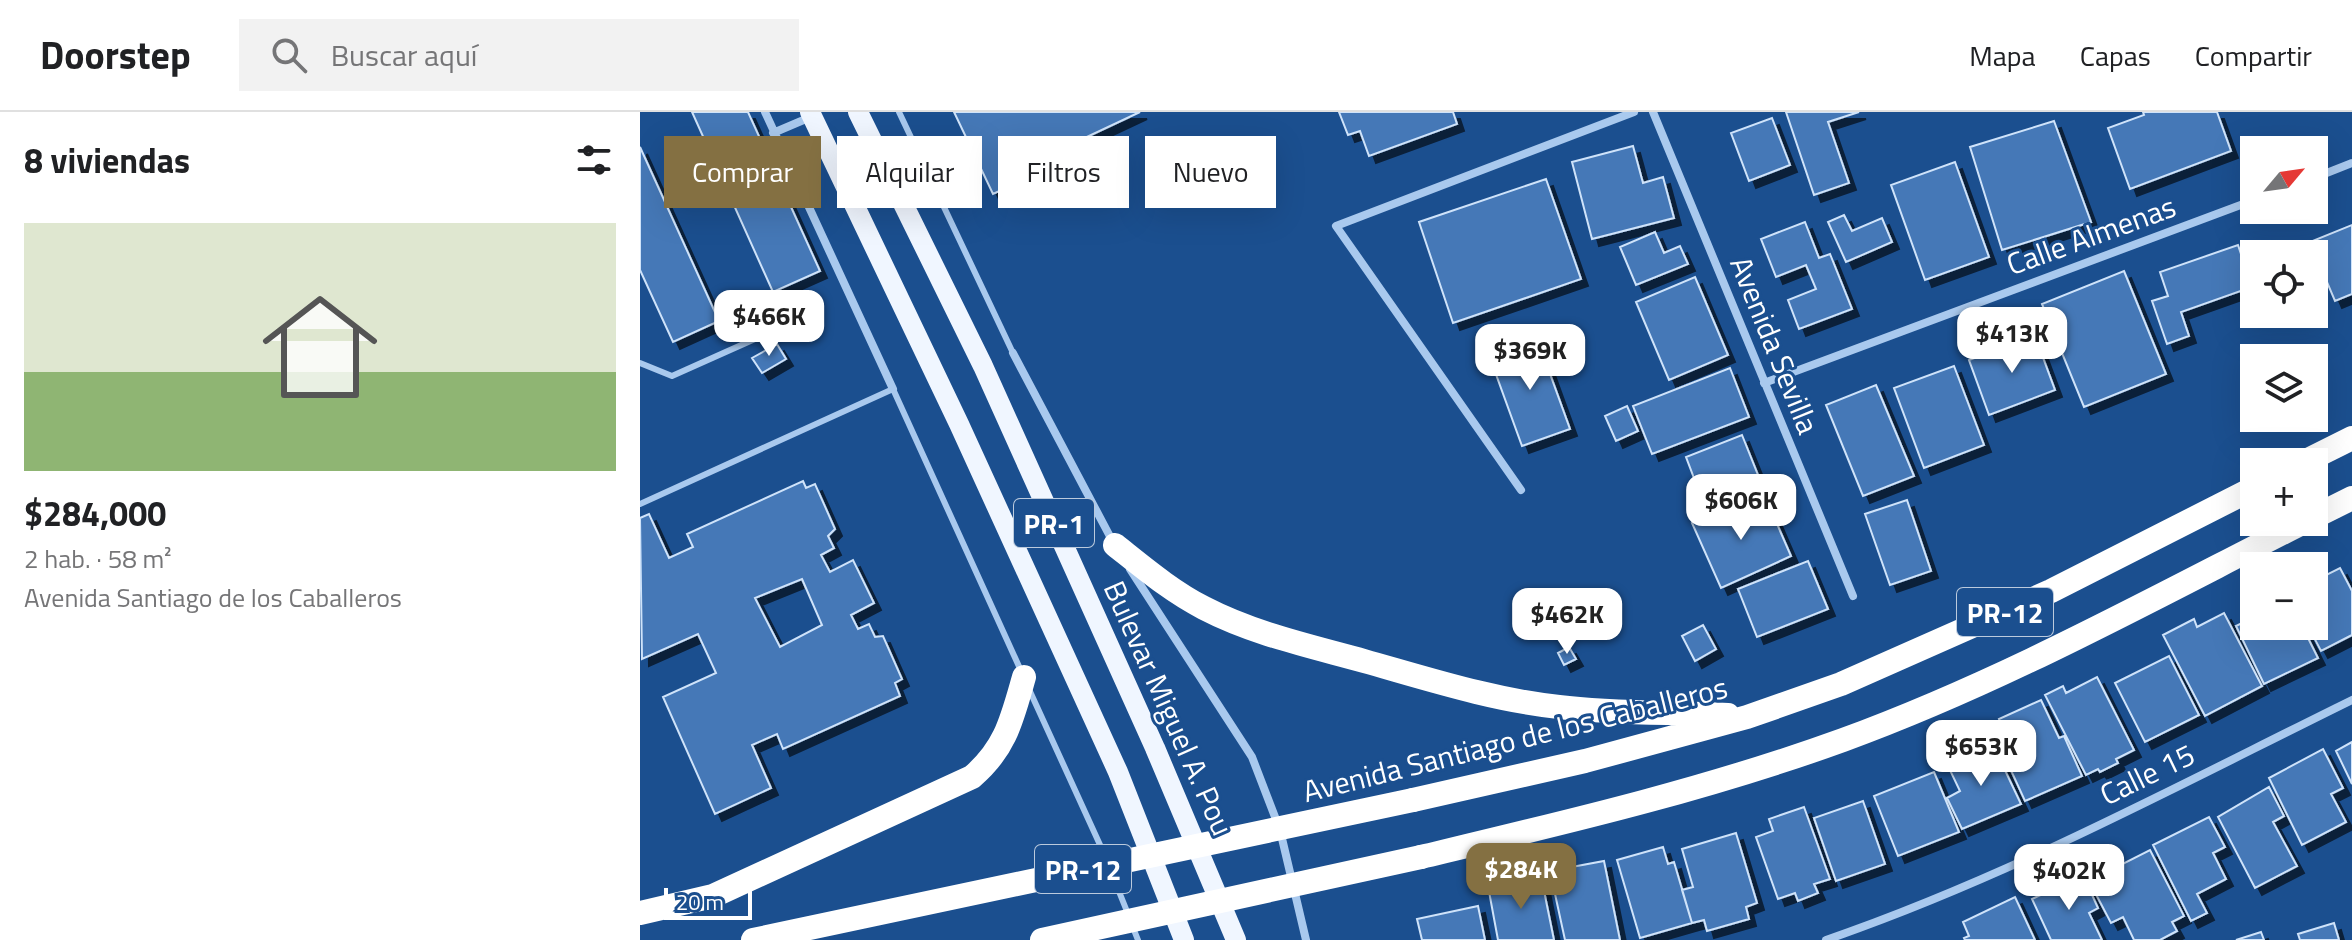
<!DOCTYPE html>
<html lang="es">
<meta charset="utf-8">
<style>
body{margin:0;font-family:"Titillium Web",sans-serif;background:#f2f2f2;color:#202124;height:100vh;display:flex;flex-direction:column;font-size:30px;white-space:nowrap}
*{box-sizing:border-box;margin:0}
p{font-size:26px;color:#757577}
.icon{flex:none;width:44px;height:44px;fill:none;stroke:currentColor;stroke-width:2;stroke-linecap:round;stroke-linejoin:round}
.map{position:relative;flex:1;overflow:hidden}
.details{display:flex;flex-direction:column;background:#fff;width:640px}
.details>*{flex:none}
.banner{position:absolute;left:24px;top:24px;width:760px;height:72px;display:flex;gap:16px}
.needle{width:52px;rotate:61deg}
.buttons{position:absolute;left:1600px;top:24px;display:grid;gap:16px}
.buttons a{display:grid;place-items:center;width:88px;height:88px;border-radius:0px;background:#fff;box-shadow:0 8px 32px #0002;font-size:40px}
.scale{position:absolute;left:24px;bottom:20px;width:88px;box-sizing:border-box;padding-left:8px;border:4px solid #fff;border-top:0;font-size:22px;line-height:28px;white-space:nowrap;color:#fff;-webkit-text-stroke:6px #1b4f8f;paint-order:stroke}
.price{position:absolute;translate:-50% -68px;padding:0 18px;border-radius:16px;background:#fff;color:#222;font-size:26px;line-height:52px;filter:drop-shadow(0 2px 4px #0008)}
.price::after{content:'';position:absolute;left:50%;top:48px;width:24px;height:18px;margin-left:-12px;background:inherit;clip-path:polygon(0 0,100% 0,50% 100%)}
.price.active{background:#847042;color:#fff}
ul{padding:0;list-style:none}
li{display:grid;align-content:center;gap:16px;height:424px;padding:0 24px}
li span{display:grid;place-items:center;height:248px;border-radius:0px;color:#555}
li>.icon{margin-inline-start:auto}
span .icon{width:144px;height:144px;fill:#fffc;stroke-width:1}
li b{font-size:34px}
h2{display:flex;justify-content:space-between;align-items:center;height:96px;padding:0 24px;font-size:34px}
.chip{padding:0 28px;border-radius:0px;background:#fff;box-shadow:0 8px 32px #0002;font-size:28px;line-height:72px}
.chip.active{background:#847042;color:#fff}
header{display:flex;align-items:center;gap:48px;box-sizing:border-box;height:112px;padding:0 40px;background:#fff;border-bottom:2px solid #e0e0e0}
header strong{font-size:38px}
nav{display:flex;gap:44px;margin-inline-start:auto;font-size:28px}
.search{width:560px;height:72px;background:#f2f2f2;display:flex;align-items:center;gap:20px;box-sizing:border-box;padding:0 28px;border-radius:0px;color:#757577;font-size:30px}
main{display:flex;flex:1;min-height:0}
.map>svg:first-child{display:block}
</style>
<header>
<strong>Doorstep</strong>
<div class="search"><svg class="icon" aria-label="search" viewBox="0 0 24 24"><circle cx="10" cy="10" r="6"/><path d="M15 15l6 6"/></svg>Buscar aquí</div>
<nav><a>Mapa</a><a>Capas</a><a>Compartir</a></nav>
</header>
<main>
<section class="details">
<h2>8 viviendas<svg class="icon" aria-label="filters" viewBox="0 0 24 24"><path d="M4 7h16M4 17h16"/><circle cx="9" cy="7" r="2"/><circle cx="15" cy="17" r="2"/></svg></h2>
<ul>
<li><span style="background:linear-gradient(#dfe7d0 60%,#8fb573 0)"><svg class="icon" aria-label="home" viewBox="0 0 24 24"><path d="M3 11l9-7 9 7M6 9v11h12V9"/></svg></span><div><b>$284,000</b><p>2 hab. · 58 m²</p><p>Avenida Santiago de los Caballeros</p></div></li>
</ul>
</section>
<div class="map">
<svg width="1712" height="828" viewBox="0 0 1712 828">
<defs>
<filter id="shadow"><feDropShadow dx="7" dy="7" stdDeviation="0" flood-color="#0009"/></filter>
</defs>
<rect width="100%" height="100%" fill="#1b4f8f"/>
<path fill="#4478b7" stroke="#cfe3fa" stroke-width="2" fill-rule="evenodd" filter="url(#shadow)" d="M52 0H108L180 159 133 180Z
M314 0H500L402 46 407 57 353 82Z
M699 0H813L817 12 729 44 720 19 708 23Z
M1146 0H1219L1188 10 1209 71 1174 83Z
M1503 0H1577L1591 39 1490 77 1468 16 1504 3Z
M1132 6 1150 53 1109 69 1091 21Z
M1414 9 1451 110 1362 138 1330 35Z
M993 34 1003 71 1023 65 1034 106 952 127 932 50Z
M0 35 79 209 33 230 0 158Z
M1315 50 1349 145 1285 168 1251 73Z
M906 67 941 167 813 211 779 110Z
M1204 103 1212 119 1242 106 1252 130 1206 150 1188 110Z
M1165 110 1179 146 1190 142 1212 197 1159 217 1148 188 1176 177 1166 153 1136 165 1121 127Z
M1712 113V182L1695 189 1670 130Z
M1015 120 1024 141 1040 134 1048 152 996 173 980 135Z
M1598 133 1612 175 1541 200 1549 224 1527 232 1512 189 1528 184 1520 160Z
M1484 159 1526 262 1444 295 1402 192Z
M1055 165 1088 243 1029 268 996 190Z
M1395 224 1415 278 1349 303 1329 248Z
M897 226 930 317 882 334 849 243Z
M137 232 146 247 122 261 112 246Z
M1314 254 1344 333 1284 356 1254 276Z
M1090 256 1109 305 1012 342 993 294Z
M1236 273 1274 364 1223 384 1186 293Z
M987 294 998 319 976 329 965 304Z
M1102 323 1122 373 1065 395 1046 345Z
M163 369 166 376 175 372 195 417 188 424 194 436 181 443 190 460 213 448 234 491 211 503 218 517 229 512 235 525 243 524 262 567 255 571 260 584 143 637 137 622 112 633 131 676 75 702 23 585 76 561 58 522 2 547 0 406 9 402 29 446 53 435 47 422ZM162 467 182 513 140 535 115 486Z
M1267 388 1291 459 1250 473 1225 402Z
M1127 389 1151 444 1081 476 1052 411 1088 395 1092 404Z
M1168 449 1188 497 1117 525 1098 477Z
M1700 456 1712 479V523L1681 539 1668 514H1674V469Z
M1584 501 1622 574 1565 604 1523 523 1554 507 1557 515Z
M1614 505V514H1662L1678 546 1624 572 1596 514Z
M1063 513 1076 537 1055 549 1042 524Z
M929 535 936 547 924 553 918 541Z
M1529 544 1559 603 1505 630 1475 571Z
M1457 565 1494 638 1476 647 1478 651 1460 660 1458 657 1446 663 1405 583 1423 574 1426 581Z
M1401 588 1419 626 1424 624 1442 664 1385 689 1358 630 1368 626 1359 607Z
M1712 630V672L1696 639Z
M1353 633 1381 692 1322 717 1307 686 1320 679 1308 654Z
M1683 637 1703 676 1691 682 1706 710 1662 733 1629 666Z
M1294 660 1319 720 1258 744 1234 684Z
M1629 675 1644 704 1633 710 1657 754 1615 776 1578 705Z
M1223 689 1245 752 1196 769 1174 706Z
M1164 695 1190 767 1174 772 1178 781 1158 789 1155 781 1138 787 1116 725 1133 719 1129 707Z
M1569 705 1585 735 1573 741 1586 767 1557 782 1567 801 1551 809 1513 733Z
M1096 721 1117 791 1106 795 1109 807 1067 819 1064 808 1052 811 1042 778 1053 775 1042 737Z
M1023 735 1028 752 1034 750 1052 811 1000 826 977 748Z
M1510 738 1544 804 1532 810 1537 819 1520 828H1494L1483 805 1471 811 1449 769Z
M964 749 980 828H925L910 759Z
M1443 763 1458 796 1449 801 1462 828H1411L1392 787Z
M901 764 914 828H858L848 774Z
M1375 785 1395 828H1325L1324 826 1329 824 1323 810Z
M838 794 845 828H782L777 807Z
M1694 811 1699 828H1660L1658 822Z
M1621 820 1624 828H1596Z"/>
<g fill="none" stroke-linecap="round" stroke-linejoin="round">
<path stroke="#a9c9ee" stroke-width="6" d="M259 0 373 241
M0 251 32 264 164 205
M0 392 253 277 382 561
M388 575 466 746
M470 757 488 802
M492 813 498 828"/>
<path stroke="#a9c9ee" stroke-width="8" d="M125 0 253 277
M1013 0 1213 484
M133 21 173 4
M1674 66 1712 51
M373 241 474 432
M1124 271 1614 88
M881 378 696 114 994 0
M490 457 612 645 640 718 666 828
M1186 828C1369 765 1539 673 1712 588"/>
<path stroke="#f0f6ff" stroke-width="20" d="M170 0 319 312 478 660 544 828
M218 0 343 254 515 636 596 828"/>
<path stroke="#fff" stroke-width="24" d="M1664 350 1712 326
M1674 405 1712 386
M475 433C504 456 531 479 564 496 614 522 670 534 724 549 788 567 853 588 919 595 975 602 1032 600 1088 603
M773 688 945 649 1107 605 1201 572 1411 479 1614 376
M781 745C923 711 1065 678 1203 628 1362 570 1512 487 1664 410
M0 801 73 784 332 665C366 636 372 607 384 565"/>
<path stroke="#fff" stroke-width="24" d="M113 828 773 688
M402 828 781 745"/>
</g>
<g text-anchor="middle" dominant-baseline="central" stroke-width="6" stroke-linejoin="round" paint-order="stroke">
<g fill="#1b4f8f" stroke="#bbcadd" stroke-width="2">
<rect x="374" y="387" width="80" height="48" rx="6"/>
<rect x="1317" y="476" width="96" height="48" rx="6"/>
<rect x="395" y="733" width="96" height="48" rx="6"/>
</g>
<g font-size="28" font-weight="bold" fill="#fff">
<text x="414" y="411">PR-1</text>
<text x="1365" y="500">PR-12</text>
<text x="443" y="757">PR-12</text>
</g>
<g font-size="30" fill="#fff" stroke="#1b4f8f">
<text transform="translate(1451 123) rotate(-20)">Calle Almenas</text>
<text transform="translate(1135 233) rotate(68)">Avenida Sevilla</text>
<text transform="translate(529 596) rotate(66)">Bulevar Miguel A. Pou</text>
<text transform="translate(875 627) rotate(-14)">Avenida Santiago de los Caballeros</text>
<text transform="translate(1507 662) rotate(-26)">Calle 15</text>
</g>
</g>
</svg>
<div class="buttons">
<a><svg class="needle" viewBox="-14 -14 28 28"><path d="M0-13l5 13h-10z" fill="#e53935"/><path d="M0 13l5-13h-10z" fill="#757577"/></svg></a>
<a><svg class="icon" aria-label="locate" viewBox="0 0 24 24"><circle cx="12" cy="12" r="6"/><path d="M12 2v4M12 18v4M2 12h4M18 12h4"/></svg></a>
<a><svg class="icon" aria-label="layers" viewBox="0 0 24 24"><path d="M12 4l9 5-9 5-9-5zM3 14l9 5 9-5"/></svg></a>
<a>+</a>
<a>−</a>
</div>
<div class="scale">20 m</div>
<b class="price" style="left:129px;top:246px">$466K</b>
<b class="price" style="left:1372px;top:263px">$413K</b>
<b class="price" style="left:890px;top:280px">$369K</b>
<b class="price" style="left:1101px;top:430px">$606K</b>
<b class="price" style="left:927px;top:544px">$462K</b>
<b class="price" style="left:1341px;top:676px">$653K</b>
<b class="price active" style="left:881px;top:799px">$284K</b>
<b class="price" style="left:1429px;top:800px">$402K</b>
<div class="banner">
<a class="chip active">Comprar</a>
<a class="chip">Alquilar</a>
<a class="chip">Filtros</a>
<a class="chip">Nuevo</a>
</div>
</div>
</main>
